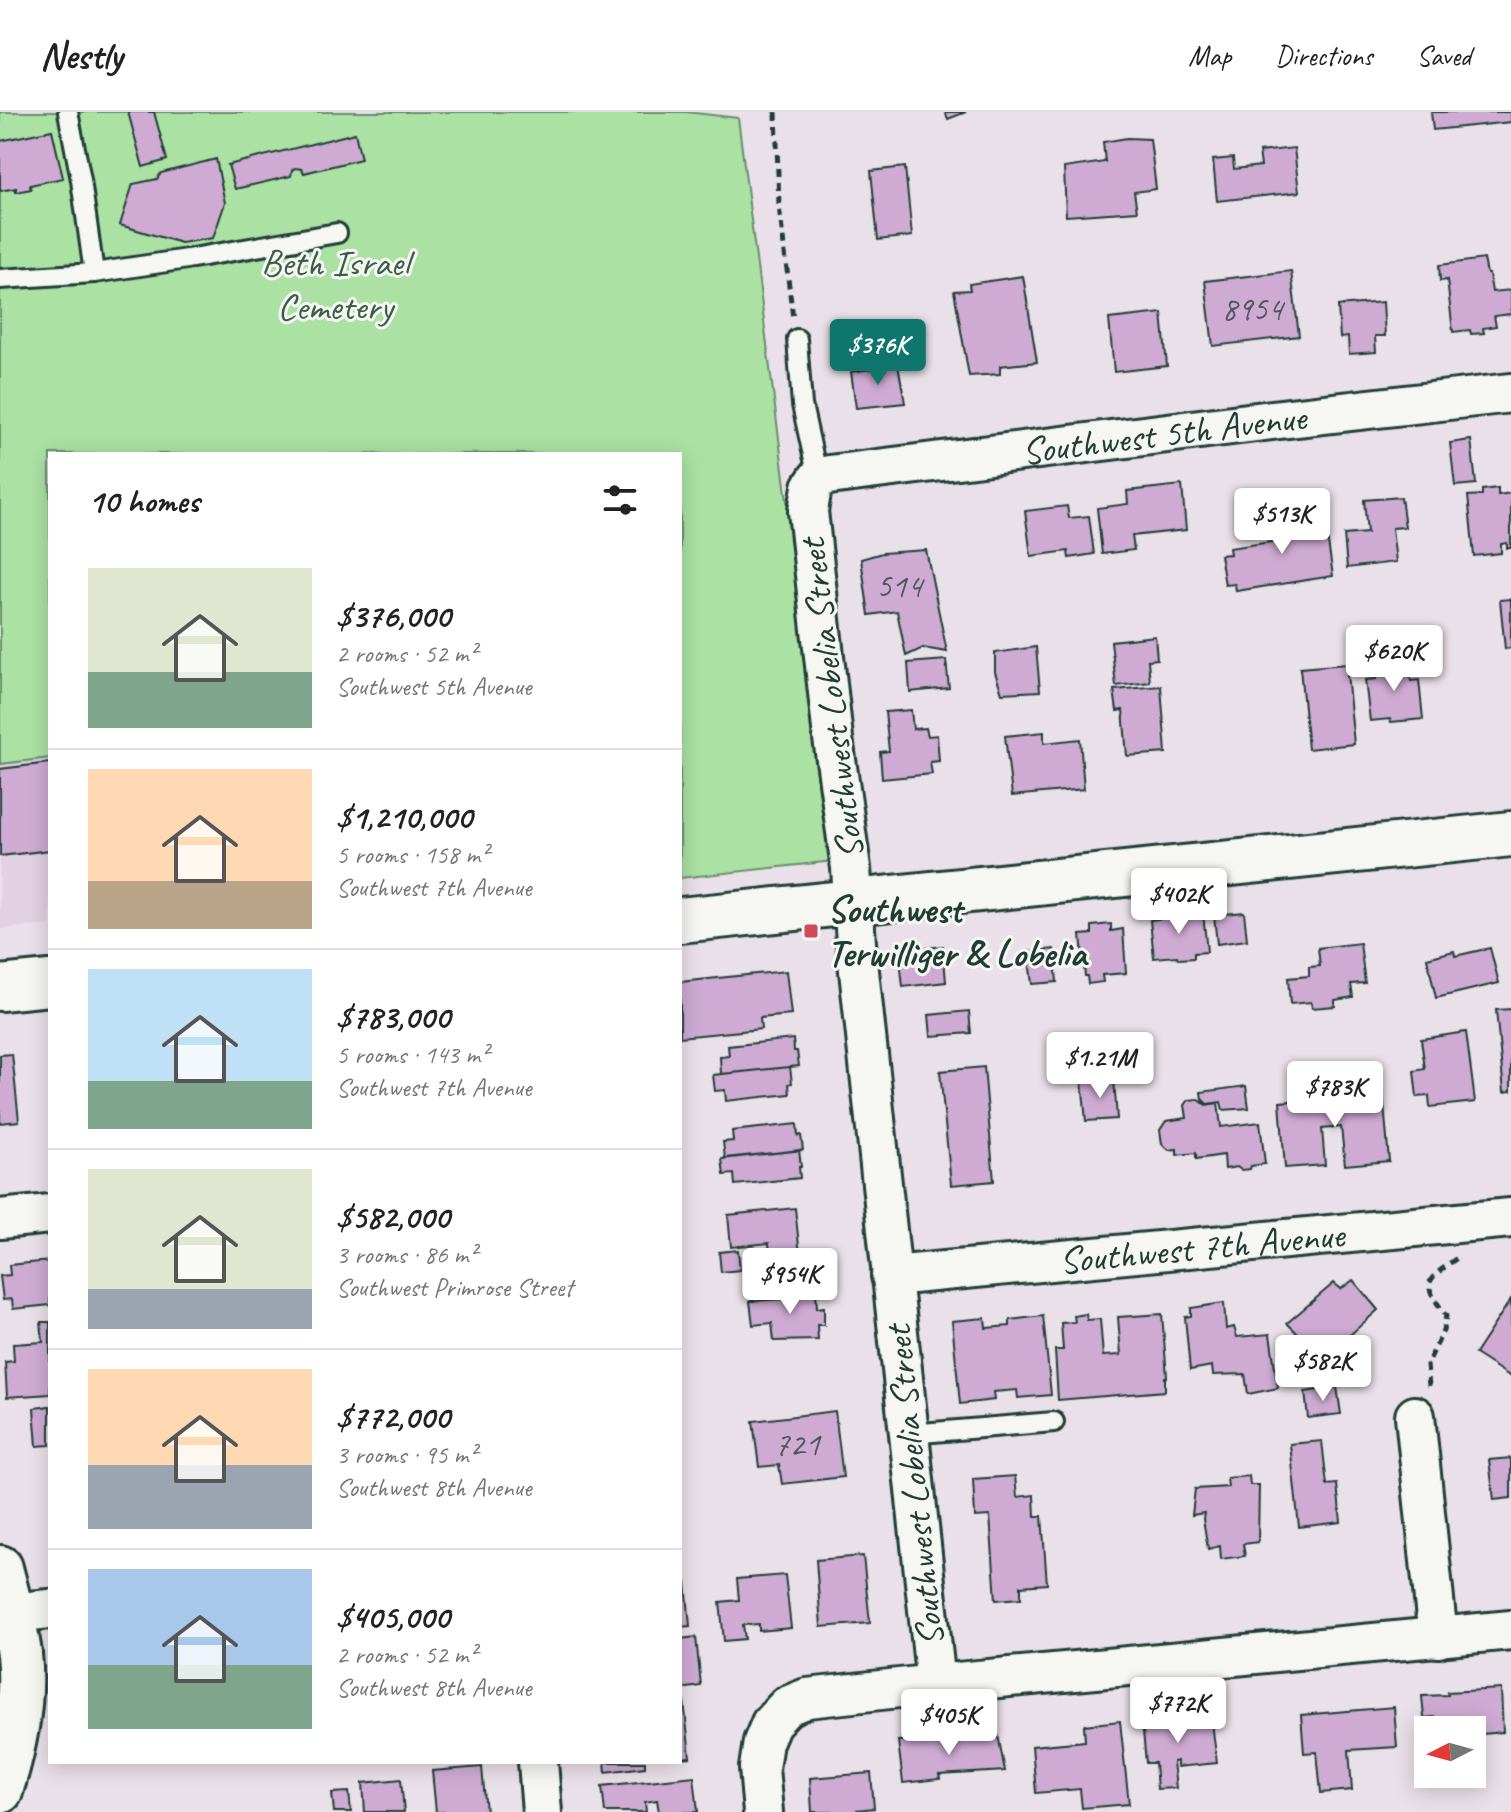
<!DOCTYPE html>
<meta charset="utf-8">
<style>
body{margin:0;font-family:Caveat,sans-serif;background:#f2f2f2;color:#222;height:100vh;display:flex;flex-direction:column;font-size:30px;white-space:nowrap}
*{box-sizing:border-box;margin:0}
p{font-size:26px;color:#767676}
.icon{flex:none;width:44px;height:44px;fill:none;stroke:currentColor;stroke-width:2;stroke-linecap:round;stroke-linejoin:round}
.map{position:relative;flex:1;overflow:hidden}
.drawer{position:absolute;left:48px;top:340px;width:634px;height:1312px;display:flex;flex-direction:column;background:#fff;border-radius:0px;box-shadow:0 4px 20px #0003}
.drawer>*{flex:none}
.needle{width:52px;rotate:264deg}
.controls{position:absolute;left:1414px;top:1604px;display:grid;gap:16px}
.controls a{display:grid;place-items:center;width:72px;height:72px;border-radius:0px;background:#fff;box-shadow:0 4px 20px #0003;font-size:40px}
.price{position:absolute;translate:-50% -68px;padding:0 18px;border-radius:8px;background:#fff;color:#222;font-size:26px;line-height:52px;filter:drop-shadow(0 2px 4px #0008)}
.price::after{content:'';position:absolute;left:50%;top:48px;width:24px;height:18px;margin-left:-12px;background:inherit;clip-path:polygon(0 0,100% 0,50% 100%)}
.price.on{background:#0f766e;color:#fff}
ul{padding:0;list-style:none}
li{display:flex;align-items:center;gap:24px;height:200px;padding:0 40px}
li+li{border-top:2px solid #e0e0e0}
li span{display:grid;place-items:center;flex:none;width:224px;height:160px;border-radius:0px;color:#555}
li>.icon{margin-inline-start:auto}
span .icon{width:96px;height:96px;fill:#fffc;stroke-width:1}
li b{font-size:34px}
h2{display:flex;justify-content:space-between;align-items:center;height:96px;padding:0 40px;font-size:34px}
header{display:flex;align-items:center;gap:48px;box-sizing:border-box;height:112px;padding:0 40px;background:#fff;border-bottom:2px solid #e0e0e0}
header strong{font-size:38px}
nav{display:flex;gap:44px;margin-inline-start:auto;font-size:28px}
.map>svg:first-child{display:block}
</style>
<header>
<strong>Nestly</strong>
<nav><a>Map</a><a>Directions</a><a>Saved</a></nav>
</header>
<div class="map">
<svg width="1511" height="1700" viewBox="0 0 1511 1700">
<rect width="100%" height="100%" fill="#eae0e9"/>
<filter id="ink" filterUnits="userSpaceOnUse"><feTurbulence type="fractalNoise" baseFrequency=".0125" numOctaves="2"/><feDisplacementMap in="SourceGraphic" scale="16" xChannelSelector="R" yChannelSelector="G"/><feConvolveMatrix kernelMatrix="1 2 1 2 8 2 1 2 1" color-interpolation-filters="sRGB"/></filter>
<g filter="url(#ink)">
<path fill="#e2d0e3" d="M50 646V813L0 817V652Z"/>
<path fill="#abe1a3" stroke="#658f6c" stroke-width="2" d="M0 0H686L738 6 833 749 680 766V342H50V646L0 652Z"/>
<path fill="#cfabd4" stroke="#1f3d34" stroke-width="2" d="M128 0H154L167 48 143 55Z
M945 0H966L948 7Z
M1431 0H1511V10L1433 18Z
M52 18 63 66 30 73 31 77 16 80V76L0 79V29Z
M355 21 361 47 304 61 302 57 295 56 292 58 291 64 235 77 228 53Z
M1127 26 1150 27 1156 77 1134 80 1137 99 1066 104 1064 56 1105 50 1103 30Z
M1294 36 1299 80 1217 89 1213 48 1233 46 1234 57 1261 54 1259 40Z
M216 47 225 91 213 126 181 131 120 113 133 72 157 67 161 61Z
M905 55 912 124 878 128 871 59Z
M1484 147 1487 162H1489L1492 180 1511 178V202L1494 204 1496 214 1483 216 1484 221 1471 222 1470 218 1453 220 1447 168 1440 169 1439 153Z
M1291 159 1299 224 1213 234 1205 169Z
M1023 164 1037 250 1000 254V262L969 264 954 179 970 178 969 172Z
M1383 190 1385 224H1375L1376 240 1349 242 1348 225 1340 226 1338 194Z
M1162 201 1167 254 1114 260 1109 207Z
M898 253 905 291 856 296 851 260Z
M1471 328 1476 372 1455 374 1450 331Z
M1182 373 1186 418 1132 424 1134 438 1102 442 1097 396 1128 392 1127 379Z
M1498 376V383L1511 381V436H1507V431L1501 432V441L1474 444 1468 384 1482 383V378Z
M1401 385 1405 415 1392 416 1396 450 1347 456 1344 423 1367 421 1364 388Z
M1067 394 1069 406 1089 404 1094 442 1069 446 1068 439 1031 444 1025 399Z
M1323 397 1333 464 1236 479 1235 472 1225 473 1220 443 1230 442 1229 436 1292 427 1289 402Z
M926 438 947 540 923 536 906 544 897 499 869 503 861 447 882 441Z
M1511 487V536L1505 537 1500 488Z
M1155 524 1157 547 1148 548 1150 570 1116 574 1111 529Z
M1036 535 1040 579 1002 581 995 560V541Z
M1412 547 1413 559H1409L1411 569 1419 568 1423 607 1391 610 1390 607 1370 609 1365 568 1376 567 1375 550Z
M946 548 949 576 910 580 908 551Z
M1346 552 1354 632 1308 637 1300 556Z
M1161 574 1166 641 1127 644 1123 598 1117 599 1114 578Z
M911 598 913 617 926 616 928 624 937 623 939 649 930 650 932 662 882 667 880 640 889 639 885 600Z
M1044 620V631L1080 627 1084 677 1012 684 1005 624Z
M50 651V738L0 744V657Z
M1183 797 1184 804 1203 801 1207 840 1194 841V846L1178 847 1177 844 1154 846 1150 808 1172 805 1171 799Z
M1244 800 1247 828 1217 832 1214 803Z
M1111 812V819L1123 817 1126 861 1102 863 1103 870 1088 872 1087 864H1085L1081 823 1092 822V814Z
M1360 831 1365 871 1351 872 1353 885 1335 888V894L1312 896 1311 890 1290 892 1288 866 1309 864V855L1320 854 1318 836Z
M943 834 946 870 903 875 899 839Z
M1490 836 1499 871 1436 886 1427 846 1454 839 1455 844Z
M1054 837 1057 870 1032 872 1028 840Z
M786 859 791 903 760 906 761 917 680 925V870Z
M1511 897V979L1504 980 1496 898Z
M969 899 971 921 931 924 929 903Z
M1466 920 1475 990 1430 995 1429 984 1417 985 1414 959 1425 957 1421 927Z
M793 927 794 939H797L799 954 721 962 720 945 729 944 728 934Z
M12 942 19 1009 0 1011V943Z
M790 955 792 971 789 972 790 982 726 989 725 978 715 979 713 963Z
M984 955 994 1069 951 1073 940 959Z
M1114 967 1117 1007 1086 1009 1082 969Z
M1246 974 1249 996 1223 998 1221 990 1207 992 1202 987 1201 980Z
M1383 981 1389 1049 1345 1053 1341 1015 1322 1017 1325 1053 1285 1056 1280 990Z
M1198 987 1206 993 1218 991 1221 1015 1260 1010 1265 1052 1251 1054 1250 1057 1241 1058 1237 1055 1225 1057 1224 1043 1196 1047V1041L1177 1043V1037L1169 1038 1162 1032 1160 1018 1166 1009 1187 1006 1185 993 1189 988Z
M797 1012 798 1024 801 1023 803 1038 725 1046 723 1030 733 1029 732 1019Z
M799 1038 801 1055H799L800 1066 735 1073 734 1062 724 1063 722 1047Z
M795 1096 801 1152 771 1155 769 1131 731 1135 728 1103Z
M738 1138 740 1158 721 1160 719 1140Z
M50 1149V1193L13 1197 12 1187 3 1188 0 1164 10 1163 9 1153Z
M1353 1168 1378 1198 1323 1247 1287 1211 1334 1171 1341 1177Z
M816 1179 817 1196 824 1195V1213H817L818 1228 774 1229 772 1211 753 1213 750 1189 784 1187V1180Z
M1511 1187V1265L1475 1242Z
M1224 1191 1226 1217 1234 1215 1237 1225 1270 1222 1278 1276 1248 1282 1245 1262 1213 1263 1212 1254 1190 1258 1185 1205 1191 1204V1196Z
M1086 1202 1087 1208 1100 1207 1103 1244 1121 1243 1118 1205 1162 1202 1167 1265H1165V1279L1058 1288 1055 1238H1063L1061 1211 1075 1210 1074 1204Z
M1043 1204 1051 1283 1018 1286 1017 1278 993 1280 994 1288 960 1292 952 1209 985 1206 986 1216 1010 1214V1208Z
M41 1210H50V1282L7 1285 5 1250 14 1249 13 1232 43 1230Z
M1337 1275 1341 1302 1308 1306 1305 1280Z
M50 1294V1333L37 1334 34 1296Z
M835 1299 843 1365 782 1372 779 1353 759 1355 753 1309Z
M1322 1329 1327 1373 1337 1372 1341 1410 1299 1415 1290 1332Z
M1511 1346V1386L1494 1388 1489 1348Z
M1015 1364 1017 1385 1034 1383 1035 1404H1042L1047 1472 1021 1474V1486L996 1488 990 1404 975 1405 973 1367Z
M1249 1364 1250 1373H1259L1258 1430 1243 1432 1245 1444 1221 1447 1220 1434 1208 1437 1203 1407 1204 1401 1192 1403 1195 1377 1228 1375 1227 1366Z
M863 1444 870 1511 821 1515 816 1448Z
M785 1463 791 1516 759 1519V1512L743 1513 745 1527 724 1529 720 1490 739 1488 737 1467Z
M686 1470 690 1514 680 1515V1471Z
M696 1525 701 1574 680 1577V1527Z
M1501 1577 1503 1620 1472 1623V1618H1435L1434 1605 1424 1606 1422 1584 1448 1583 1447 1580Z
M684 1589 690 1645 680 1646V1590Z
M1394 1595 1397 1635 1349 1638 1352 1678 1321 1681 1317 1640 1304 1641 1301 1603Z
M1211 1602 1217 1651 1177 1655V1649L1173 1650 1176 1676 1157 1677 1155 1651H1146L1142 1609Z
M1120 1609 1129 1692 1082 1696 1080 1677 1036 1681 1032 1634 1085 1629 1084 1613Z
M998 1623 1005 1659 939 1663 940 1667 903 1671 898 1629Z
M605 1650H645V1655L606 1660Z
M482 1655 486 1700H436L432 1659Z
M871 1661 874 1696 857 1698V1700H812L810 1666Z
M694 1664 698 1700H659L657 1688 645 1690 646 1700H605L602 1674Z
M401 1667 404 1700H365L363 1671Z
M349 1680 351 1700H334L332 1681Z"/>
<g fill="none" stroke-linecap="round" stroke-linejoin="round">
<g stroke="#1f3d34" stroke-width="24">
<path id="lane" d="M68 0 81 68 94 161
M0 167 94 161 187 147 337 121
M797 227 802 293 818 366
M909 1322 1054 1310"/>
</g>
<g stroke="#1f3d34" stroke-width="44">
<g id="street">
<path d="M0 1107 50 1102"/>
<path id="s1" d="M891 1164 1511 1106"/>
<path d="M1415 1304 1438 1526"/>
<path d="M0 1502 50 1497"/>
<path id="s2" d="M936 1572 856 831 851 756 833 626 808 399 812 375 818 366 829 363 1280 307 1511 281"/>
<path d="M538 1650 542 1700"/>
<path d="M763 1700 759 1656 763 1630 771 1611 787 1594 807 1586 936 1572 1511 1518"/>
</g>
</g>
<g stroke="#1f3d34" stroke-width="50">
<path id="secondary" d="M680 808 1511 722
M0 876 50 871
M0 1456C7 1484 15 1513 19 1542 24 1588 14 1636 0 1679"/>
</g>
<path stroke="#1f3d34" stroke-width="5" stroke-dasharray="8 6" stroke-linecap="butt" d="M776 0 779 94 793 206
M1429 1274 1427 1253 1443 1219 1446 1204C1422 1169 1423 1171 1457 1146"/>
<use href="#lane" stroke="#f6f6f2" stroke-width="18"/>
<use href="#street" stroke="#f6f6f2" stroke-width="38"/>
<use href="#secondary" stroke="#f6f6f2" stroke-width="44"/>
</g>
</g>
<rect fill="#d1495b" stroke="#f6f6f2" stroke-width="3" x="803" y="811" width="16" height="16" rx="4"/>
<g text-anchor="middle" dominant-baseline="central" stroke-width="6" stroke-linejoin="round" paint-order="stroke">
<g font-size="34" fill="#4b585c">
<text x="1252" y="196">8954</text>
<text x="899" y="473">514</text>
<text x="797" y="1331">721</text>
</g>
<g font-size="38" fill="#3b5e4a" stroke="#f6f6f2">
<text x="335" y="150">Beth Israel<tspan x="335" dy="44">Cemetery</tspan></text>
</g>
<g font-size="38" fill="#1f3d34" stroke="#f6f6f2">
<text stroke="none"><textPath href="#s2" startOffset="1564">Southwest 5th Avenue</textPath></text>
<text transform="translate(831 587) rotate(-97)">Southwest Lobelia Street</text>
<text stroke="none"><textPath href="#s1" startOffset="312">Southwest 7th Avenue</textPath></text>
<text transform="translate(914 1374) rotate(-96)">Southwest Lobelia Street</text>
</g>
<g font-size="38" font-weight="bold" fill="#1f3d34" stroke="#f6f6f2" text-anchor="start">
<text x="827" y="797">Southwest<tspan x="827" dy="44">Terwilliger &amp; Lobelia</tspan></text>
</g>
</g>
</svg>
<div class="controls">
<a><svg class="needle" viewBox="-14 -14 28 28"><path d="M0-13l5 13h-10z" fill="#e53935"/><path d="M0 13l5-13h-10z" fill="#767676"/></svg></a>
</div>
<b class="price on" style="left:878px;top:275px">$376K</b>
<b class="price" style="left:1282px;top:444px">$513K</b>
<b class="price" style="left:1394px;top:581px">$620K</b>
<b class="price" style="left:1179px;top:824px">$402K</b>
<b class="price" style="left:1100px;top:988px">$1.21M</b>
<b class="price" style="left:1335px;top:1017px">$783K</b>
<b class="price" style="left:790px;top:1204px">$954K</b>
<b class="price" style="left:1323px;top:1291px">$582K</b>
<b class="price" style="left:1178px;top:1633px">$772K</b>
<b class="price" style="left:949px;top:1645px">$405K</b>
<section class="drawer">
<h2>10 homes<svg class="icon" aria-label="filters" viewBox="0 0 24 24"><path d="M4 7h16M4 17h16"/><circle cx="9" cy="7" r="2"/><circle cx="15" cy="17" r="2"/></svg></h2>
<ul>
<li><span style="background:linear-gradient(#dfe7d0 65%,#7fa58c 0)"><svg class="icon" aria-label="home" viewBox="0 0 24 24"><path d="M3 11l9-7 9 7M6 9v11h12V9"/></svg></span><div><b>$376,000</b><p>2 rooms · 52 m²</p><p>Southwest 5th Avenue</p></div></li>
<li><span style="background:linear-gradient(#ffd9b3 70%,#b9a48a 0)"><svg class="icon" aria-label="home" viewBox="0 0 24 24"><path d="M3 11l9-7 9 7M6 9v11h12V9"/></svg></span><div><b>$1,210,000</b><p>5 rooms · 158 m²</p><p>Southwest 7th Avenue</p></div></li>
<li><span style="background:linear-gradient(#bfe0f5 70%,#7fa58c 0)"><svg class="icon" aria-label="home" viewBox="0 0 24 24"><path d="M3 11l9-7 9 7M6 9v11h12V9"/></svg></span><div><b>$783,000</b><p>5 rooms · 143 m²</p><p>Southwest 7th Avenue</p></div></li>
<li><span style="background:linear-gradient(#dfe7d0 75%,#9aa5b1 0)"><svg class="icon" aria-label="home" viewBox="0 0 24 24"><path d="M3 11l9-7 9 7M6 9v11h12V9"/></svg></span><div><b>$582,000</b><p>3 rooms · 86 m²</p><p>Southwest Primrose Street</p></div></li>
<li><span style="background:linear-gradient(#ffd9b3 60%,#9aa5b1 0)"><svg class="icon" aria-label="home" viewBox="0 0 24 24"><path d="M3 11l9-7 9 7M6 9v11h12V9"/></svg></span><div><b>$772,000</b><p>3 rooms · 95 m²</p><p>Southwest 8th Avenue</p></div></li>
<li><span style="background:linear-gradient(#a9c7e8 60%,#7fa58c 0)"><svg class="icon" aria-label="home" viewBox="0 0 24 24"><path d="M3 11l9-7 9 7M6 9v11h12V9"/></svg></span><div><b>$405,000</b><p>2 rooms · 52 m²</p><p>Southwest 8th Avenue</p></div></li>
</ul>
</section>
</div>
